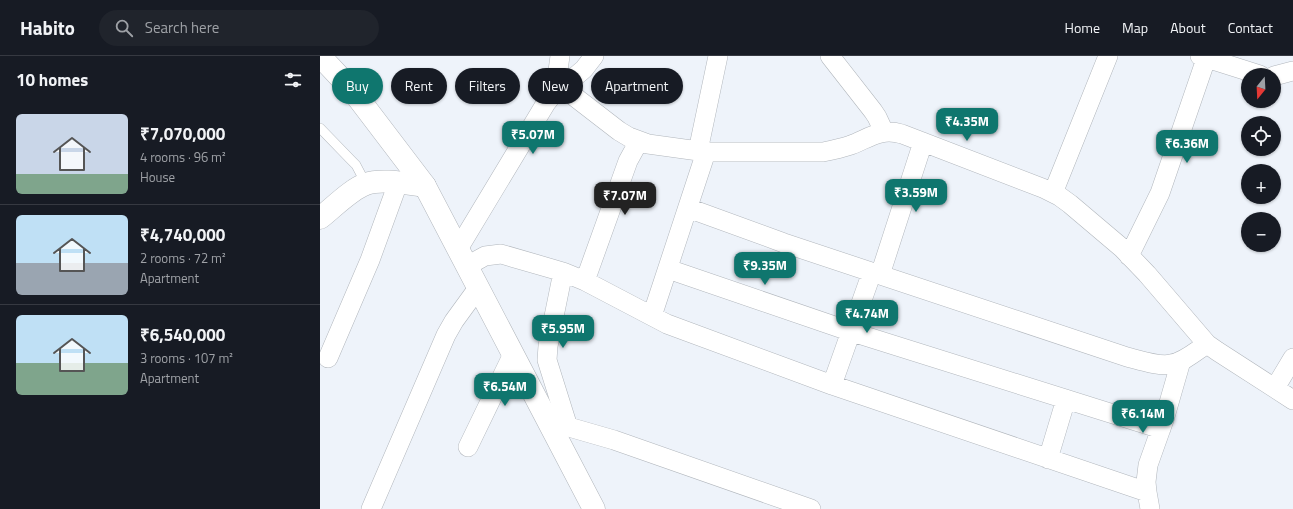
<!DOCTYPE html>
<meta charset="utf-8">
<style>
body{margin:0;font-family:"Titillium Web",sans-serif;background:#20242c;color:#f1f3f6;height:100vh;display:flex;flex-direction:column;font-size:15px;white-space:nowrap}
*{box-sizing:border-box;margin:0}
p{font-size:13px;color:#9ea1a6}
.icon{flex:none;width:22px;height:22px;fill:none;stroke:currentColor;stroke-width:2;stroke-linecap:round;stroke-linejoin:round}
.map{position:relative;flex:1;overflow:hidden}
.details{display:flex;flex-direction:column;background:#171b24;width:320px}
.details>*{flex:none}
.guide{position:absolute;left:12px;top:12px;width:380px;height:36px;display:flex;gap:8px}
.needle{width:26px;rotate:198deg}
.fabs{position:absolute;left:921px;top:12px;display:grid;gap:8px}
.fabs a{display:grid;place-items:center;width:40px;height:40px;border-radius:50%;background:#171b24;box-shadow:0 1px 3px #0004;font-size:20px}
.price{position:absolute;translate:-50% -34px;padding:0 9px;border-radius:8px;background:#0f766e;color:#fff;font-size:13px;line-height:26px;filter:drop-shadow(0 1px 2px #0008)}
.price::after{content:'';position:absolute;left:50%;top:24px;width:12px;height:9px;margin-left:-6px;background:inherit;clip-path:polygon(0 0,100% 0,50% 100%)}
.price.on{background:#222;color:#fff}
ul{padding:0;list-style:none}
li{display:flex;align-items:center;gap:12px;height:100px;padding:0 16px}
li+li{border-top:1px solid #363941}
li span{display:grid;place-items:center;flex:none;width:112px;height:80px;border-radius:6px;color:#555}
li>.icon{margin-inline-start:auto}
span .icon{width:48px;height:48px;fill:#fffc;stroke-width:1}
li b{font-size:17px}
h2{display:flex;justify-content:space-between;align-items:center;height:48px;padding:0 16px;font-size:17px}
.chip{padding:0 14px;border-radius:18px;background:#171b24;box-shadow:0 1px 3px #0004;font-size:14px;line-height:36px}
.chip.on{background:#0f766e;color:#fff}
header{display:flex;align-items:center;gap:24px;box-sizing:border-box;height:56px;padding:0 20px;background:#171b24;border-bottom:1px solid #363941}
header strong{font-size:19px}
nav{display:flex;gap:22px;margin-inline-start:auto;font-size:14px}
.search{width:280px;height:36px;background:#20242c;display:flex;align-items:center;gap:10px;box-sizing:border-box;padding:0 14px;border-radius:22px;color:#9ea1a6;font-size:15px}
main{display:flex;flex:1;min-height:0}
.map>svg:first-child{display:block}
</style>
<header>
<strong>Habito</strong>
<div class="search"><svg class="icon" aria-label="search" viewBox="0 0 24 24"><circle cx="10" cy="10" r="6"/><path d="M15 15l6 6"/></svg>Search here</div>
<nav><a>Home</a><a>Map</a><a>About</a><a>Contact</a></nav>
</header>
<main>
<section class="details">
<h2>10 homes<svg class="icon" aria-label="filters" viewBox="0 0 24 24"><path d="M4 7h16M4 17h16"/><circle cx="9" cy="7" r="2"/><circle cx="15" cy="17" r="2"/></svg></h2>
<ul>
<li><span style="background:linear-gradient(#c9d6e8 75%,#7fa58c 0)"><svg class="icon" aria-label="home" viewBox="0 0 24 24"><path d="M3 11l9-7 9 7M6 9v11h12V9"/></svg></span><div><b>₹7,070,000</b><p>4 rooms · 96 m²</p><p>House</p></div></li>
<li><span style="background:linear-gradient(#bfe0f5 60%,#9aa5b1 0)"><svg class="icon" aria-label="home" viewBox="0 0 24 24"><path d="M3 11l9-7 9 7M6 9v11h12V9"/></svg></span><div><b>₹4,740,000</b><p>2 rooms · 72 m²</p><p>Apartment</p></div></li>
<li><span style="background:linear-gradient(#bfe0f5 60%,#7fa58c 0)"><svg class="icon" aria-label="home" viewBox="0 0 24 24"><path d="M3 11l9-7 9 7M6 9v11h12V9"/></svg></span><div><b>₹6,540,000</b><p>3 rooms · 107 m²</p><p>Apartment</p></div></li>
</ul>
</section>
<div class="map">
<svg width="973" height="453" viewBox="0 0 973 453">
<rect width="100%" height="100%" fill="#eef3fa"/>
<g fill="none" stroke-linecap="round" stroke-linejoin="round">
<g stroke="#b1b6bc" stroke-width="10">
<path id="service" d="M0 72 31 104 36 109 46 128"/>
</g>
<g stroke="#b1b6bc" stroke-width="20">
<path id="minor" d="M510 0 553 55 557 61 564 76
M880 0 940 19
M954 20 973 15
M242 31 299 75 309 81 328 88 386 96H503C513 94 522 92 531 89 551 81 561 72 582 78L725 133 739 140 750 148 802 192 827 218 887 288 897 295 973 344
M235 37 240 0
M378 95 398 0
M733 137 788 0
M368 152 464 187 807 301C819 304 840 311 851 308 864 306 876 295 887 288
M138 193 226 47 230 42 264 13 274 0
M809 200 840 137 887 0
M147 210 165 200 181 198 243 216 265 225 347 268 512 329 827 436
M348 213 532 276 841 373
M243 216 228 290 227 304 248 371
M560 219 603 86
M265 225 308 105 319 85
M332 260 386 96
M8 302 50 204 78 127
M512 329 552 216
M955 332 973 302
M228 365 294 384 491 453
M148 391 193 298
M728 403 746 343
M51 453 126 279 134 265 158 232
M830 453 827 436 826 426 828 409 844 364 861 305"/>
</g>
<g stroke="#b1b6bc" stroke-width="23">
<path id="secondary" d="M0 162C13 152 31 133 46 128 62 122 88 128 105 130"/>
</g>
<g stroke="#b1b6bc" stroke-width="23">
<path id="primary" d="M0 0 32 34 105 130 274 453"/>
</g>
<use href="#service" stroke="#fff" stroke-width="9"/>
<use href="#minor" stroke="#fff" stroke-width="19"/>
<use href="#secondary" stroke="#fff" stroke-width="22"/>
<use href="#primary" stroke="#fff" stroke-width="22"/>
</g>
</svg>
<div class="fabs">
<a><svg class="needle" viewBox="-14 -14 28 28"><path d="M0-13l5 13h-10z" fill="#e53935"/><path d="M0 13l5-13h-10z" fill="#9ea1a6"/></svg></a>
<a><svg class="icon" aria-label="locate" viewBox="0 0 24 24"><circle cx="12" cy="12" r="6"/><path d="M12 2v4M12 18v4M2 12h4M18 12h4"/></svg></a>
<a>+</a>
<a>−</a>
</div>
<b class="price" style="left:647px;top:86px">₹4.35M</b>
<b class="price" style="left:213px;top:99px">₹5.07M</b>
<b class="price" style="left:867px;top:108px">₹6.36M</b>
<b class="price" style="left:596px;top:157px">₹3.59M</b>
<b class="price on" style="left:305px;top:160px">₹7.07M</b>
<b class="price" style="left:445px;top:230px">₹9.35M</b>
<b class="price" style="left:547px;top:278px">₹4.74M</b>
<b class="price" style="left:243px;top:293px">₹5.95M</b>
<b class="price" style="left:185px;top:351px">₹6.54M</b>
<b class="price" style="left:823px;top:378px">₹6.14M</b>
<div class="guide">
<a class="chip on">Buy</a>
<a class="chip">Rent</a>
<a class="chip">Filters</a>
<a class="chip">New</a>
<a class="chip">Apartment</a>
</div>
</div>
</main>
